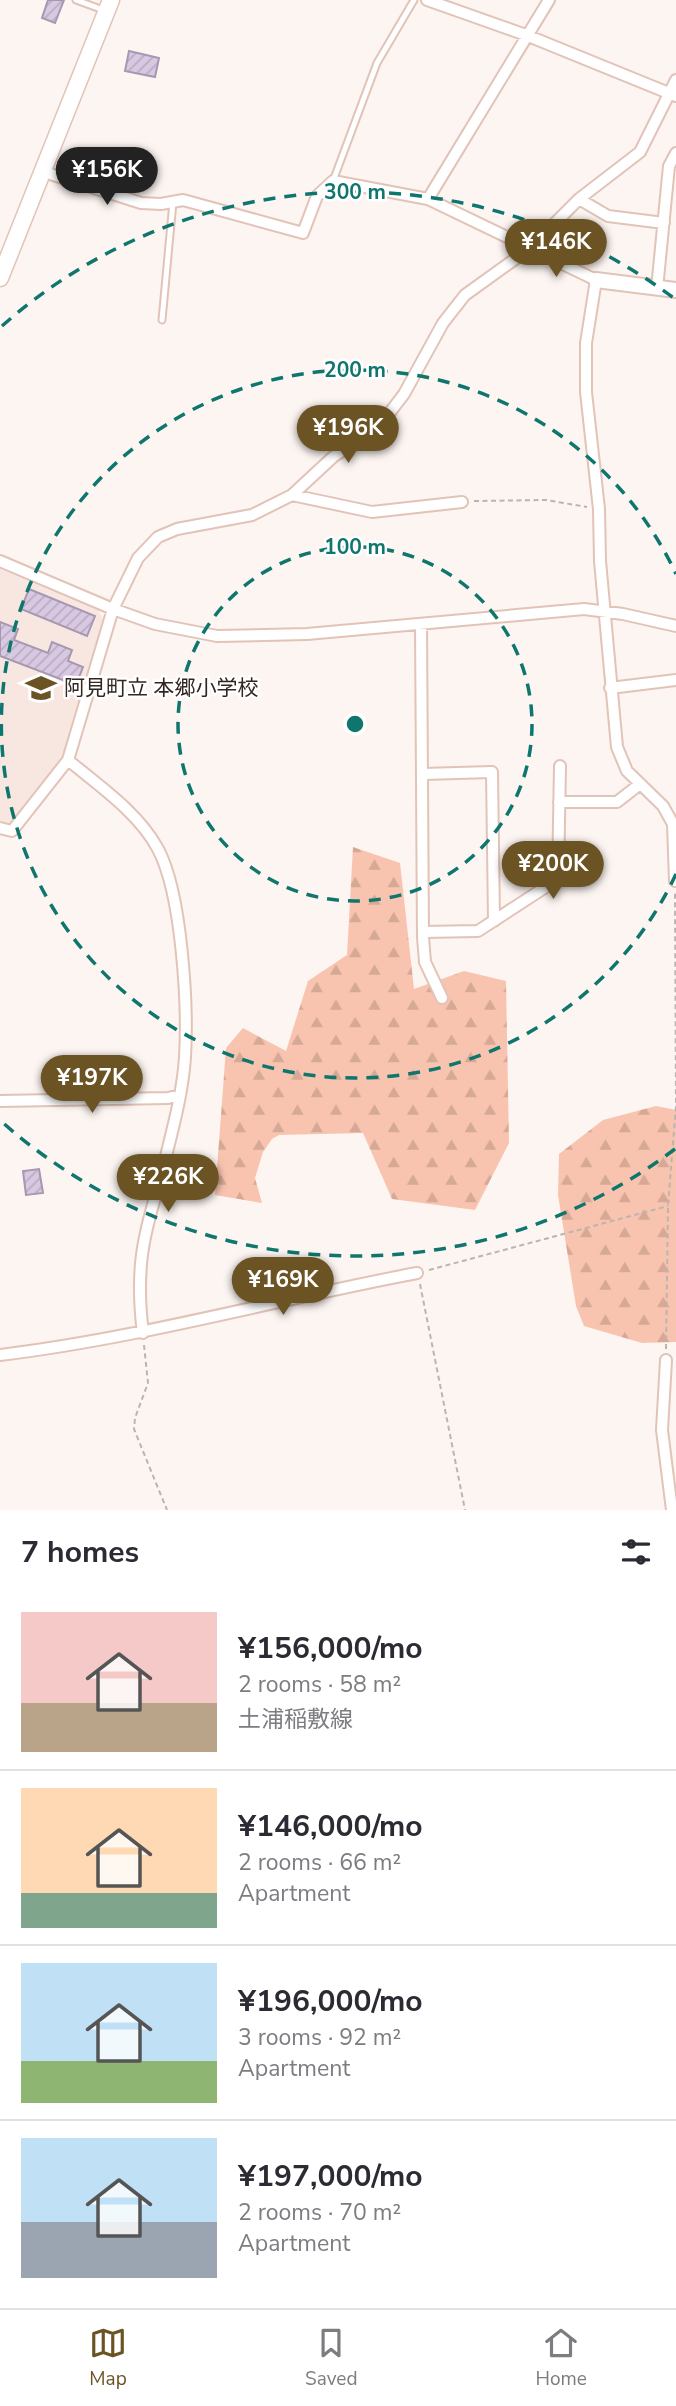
<!DOCTYPE html>
<meta charset="utf-8">
<style>
body{margin:0;font-family:"Nunito Sans","Noto Sans JP",sans-serif;background:#f7f7f7;color:#2b2b33;height:100vh;display:flex;flex-direction:column;font-size:26px;white-space:nowrap}
*{box-sizing:border-box;margin:0}
p{font-size:23px;color:#7c7c81}
.icon{flex:none;width:38px;height:38px;fill:none;stroke:currentColor;stroke-width:2;stroke-linecap:round;stroke-linejoin:round}
.map{position:relative;height:1510px;overflow:hidden}
.panel{display:flex;flex-direction:column;background:#fff;flex:1}
.panel>*{flex:none}
.price{position:absolute;translate:-50% -60px;padding:0 16px;border-radius:24px;background:#6b5324;color:#fff;font-size:23px;line-height:46px;filter:drop-shadow(0 2px 4px #0008)}
.price::after{content:'';position:absolute;left:50%;top:42px;width:21px;height:16px;margin-left:-10px;background:inherit;clip-path:polygon(0 0,100% 0,50% 100%)}
.price.on{background:#222;color:#fff}
ul{padding:0;list-style:none}
li{display:flex;align-items:center;gap:21px;height:175px;padding:0 21px}
li+li{border-top:2px solid #e1e1e2}
li span{display:grid;place-items:center;flex:none;width:196px;height:140px;border-radius:0px;color:#555}
li>.icon{margin-inline-start:auto}
span .icon{width:84px;height:84px;fill:#fffc;stroke-width:1}
li b{font-size:30px}
h2{display:flex;justify-content:space-between;align-items:center;height:84px;padding:0 21px;font-size:30px}
.tabs{display:flex;justify-content:space-around;align-items:center;height:98px;border-top:2px solid #e1e1e2;background:#fff;font-size:19px;color:#7c7c81}
.tabs a{display:grid;justify-items:center;gap:4px}
.tabs .on{color:#6b5324}
.map>svg:first-child{display:block}
</style>
<div class="map">
<svg width="676" height="1510" viewBox="0 0 676 1510">
<defs>
<pattern id="forest-firs" width="22" height="20" patternUnits="userSpaceOnUse" patternTransform="scale(1.75)"><rect width="22" height="20" fill="#f9c4af"/><path d="M5 1l3.5 6h-7zM16 11l3.5 6h-7z" fill="#d6a896"/></pattern>
<pattern id="building-hatch" width="6" height="6" patternUnits="userSpaceOnUse" patternTransform="scale(1.75)"><rect width="6" height="6" fill="#d8c8e2"/><path d="M-1 1l2-2M0 6l6-6M5 7l2-2" fill="none" stroke="#baacc2"/></pattern>
</defs>
<rect width="100%" height="100%" fill="#fcf5f2"/>
<path fill="#f8e7e1" d="M0 566 95 605 103 619 63 758 18 817 10 823 0 821Z"/>
<path fill="url(#forest-firs)" d="M353 847 400 863 414 989 464 971 506 981 509 1143 475 1210 392 1199 363 1133 279 1135 272 1139 263 1152 255 1178 262 1203 215 1195 226 1048 243 1028 286 1051 308 981 347 955Z
M656 1106 676 1110V1342L642 1343 584 1326 576 1306 558 1195 559 1154 603 1120Z"/>
<path fill="url(#building-hatch)" stroke="#a798b1" stroke-width="2" d="M48 0H64L55 23 42 18Z
M129 51 159 58 155 77 125 71Z
M29 589 95 616 87 636 21 609Z
M0 622 18 629 14 640 48 653 52 642 72 650 68 661 83 667 76 685 0 656Z
M39 1169 43 1193 26 1195 23 1171Z"/>
<g fill="none" stroke-linecap="round" stroke-linejoin="round">
<g stroke="#e2c3b7" stroke-width="9">
<path id="lane" d="M76 0 106 11
M333 181 377 63 414 0
M162 320 173 202"/>
</g>
<g stroke="#e2c3b7" stroke-width="14">
<path id="street" d="M427 0 526 35 676 96
M44 172 141 203 161 204 183 200 303 233 317 196 333 181 428 199 596 280 586 343V392L599 509 600 561 617 747 627 771 663 806 673 824 675 881
M428 199 549 0
M579 199 608 216 664 223
M657 289 669 166 676 153
M292 495 372 512 462 502
M0 561 113 609 155 624 217 636 307 634 584 609 623 614 676 626
M421 624 423 937 425 962 442 998
M610 688 676 680
M68 760C99 786 138 812 158 849 182 894 188 1005 185 1057 183 1090 174 1124 166 1156 158 1191 144 1228 141 1264 139 1287 140 1310 143 1333
M423 774 492 772 494 921
M559 802H617L640 784
M0 828 12 831 68 760 113 609 138 558 158 537 177 529 252 515 292 495 333 457 381 424 404 394 443 323 465 295 529 249 579 199 640 152 676 80
M423 932 478 931 558 879 560 766
M0 1101 168 1098 180 1095
M0 1355C141 1338 278 1299 417 1273
M666 1360 662 1430 672 1510"/>
</g>
<g stroke="#e2c3b7" stroke-width="18">
<path id="secondary" d="M596 280 676 290"/>
</g>
<g stroke="#e2c3b7" stroke-width="19">
<path id="primary" d="M0 278 111 0"/>
</g>
<path stroke="#bdb4b1" stroke-width="2" stroke-dasharray="5 3.5" stroke-linecap="butt" d="M474 501 546 500 587 507
M429 1270 668 1206
M420 1284 465 1510
M144 1345 148 1383 135 1418 134 1429 167 1510
M666 1349 668 1206 676 1106 675 893"/>
<use href="#lane" stroke="#fff" stroke-width="5"/>
<use href="#street" stroke="#fff" stroke-width="10"/>
<use href="#secondary" stroke="#fff" stroke-width="14"/>
<use href="#primary" stroke="#fff" stroke-width="16"/>
</g>
<g fill="none" stroke="#0f766e" stroke-width="3.5" stroke-dasharray="12 9">
<circle cx="355" cy="724" r="177"/>
<path d="M676 874A354 354 0 1 1 676 574"/>
<path d="M675 1149A532 532 0 0 1 2 1122M2 326A532 532 0 0 1 675 299"/>
</g>
<defs>
<g id="school-bare" transform="scale(2.415)"><path d="M0-5L7-2L0 1L-7-2ZM-4 1L0 2.5L4 1V4Q0 6-4 4Z" fill="#6b5324" stroke="#fff" stroke-width="2.5" paint-order="stroke"/></g>
</defs>
<g fill-rule="evenodd">
<use href="#school-bare" x="41" y="688"/>
</g>
<g text-anchor="middle" dominant-baseline="central" stroke-width="5" stroke-linejoin="round" paint-order="stroke">
<g font-size="21" fill="#322622" stroke="#fff" text-anchor="start">
<text x="64" y="688">阿見町立 本郷小学校</text>
</g>
</g>
<circle cx="355" cy="724" r="10" fill="#0f766e" stroke="#fff" stroke-width="3.5"/>
<g font-size="21" text-anchor="middle" font-weight="bold" fill="#0f766e" stroke="#fff" stroke-width="5" stroke-linejoin="round" paint-order="stroke">
<text x="355" y="199">300 m</text>
<text x="355" y="377">200 m</text>
<text x="355" y="554">100 m</text>
</g>
</svg>
<b class="price on" style="left:107px;top:207px">¥156K</b>
<b class="price" style="left:556px;top:279px">¥146K</b>
<b class="price" style="left:348px;top:465px">¥196K</b>
<b class="price" style="left:553px;top:901px">¥200K</b>
<b class="price" style="left:92px;top:1115px">¥197K</b>
<b class="price" style="left:168px;top:1214px">¥226K</b>
<b class="price" style="left:283px;top:1317px">¥169K</b>
</div>
<section class="panel">
<h2>7 homes<svg class="icon" aria-label="filters" viewBox="0 0 24 24"><path d="M4 7h16M4 17h16"/><circle cx="9" cy="7" r="2"/><circle cx="15" cy="17" r="2"/></svg></h2>
<ul>
<li><span style="background:linear-gradient(#f6c9c9 65%,#b9a48a 0)"><svg class="icon" aria-label="home" viewBox="0 0 24 24"><path d="M3 11l9-7 9 7M6 9v11h12V9"/></svg></span><div><b>¥156,000/mo</b><p>2 rooms · 58 m²</p><p>土浦稲敷線</p></div></li>
<li><span style="background:linear-gradient(#ffd9b3 75%,#7fa58c 0)"><svg class="icon" aria-label="home" viewBox="0 0 24 24"><path d="M3 11l9-7 9 7M6 9v11h12V9"/></svg></span><div><b>¥146,000/mo</b><p>2 rooms · 66 m²</p><p>Apartment</p></div></li>
<li><span style="background:linear-gradient(#bfe0f5 70%,#8fb573 0)"><svg class="icon" aria-label="home" viewBox="0 0 24 24"><path d="M3 11l9-7 9 7M6 9v11h12V9"/></svg></span><div><b>¥196,000/mo</b><p>3 rooms · 92 m²</p><p>Apartment</p></div></li>
<li><span style="background:linear-gradient(#bfe0f5 60%,#9aa5b1 0)"><svg class="icon" aria-label="home" viewBox="0 0 24 24"><path d="M3 11l9-7 9 7M6 9v11h12V9"/></svg></span><div><b>¥197,000/mo</b><p>2 rooms · 70 m²</p><p>Apartment</p></div></li>
</ul>
</section>
<nav class="tabs">
<a class="on"><svg class="icon" aria-label="map" viewBox="0 0 24 24"><path d="M3 6l6-2 6 2 6-2v14l-6 2-6-2-6 2zM9 4v14M15 6v14"/></svg>Map</a>
<a><svg class="icon" aria-label="saved" viewBox="0 0 24 24"><path d="M7 4h10v16l-5-4-5 4z"/></svg>Saved</a>
<a><svg class="icon" aria-label="home" viewBox="0 0 24 24"><path d="M3 11l9-7 9 7M6 9v11h12V9"/></svg>Home</a>
</nav>
